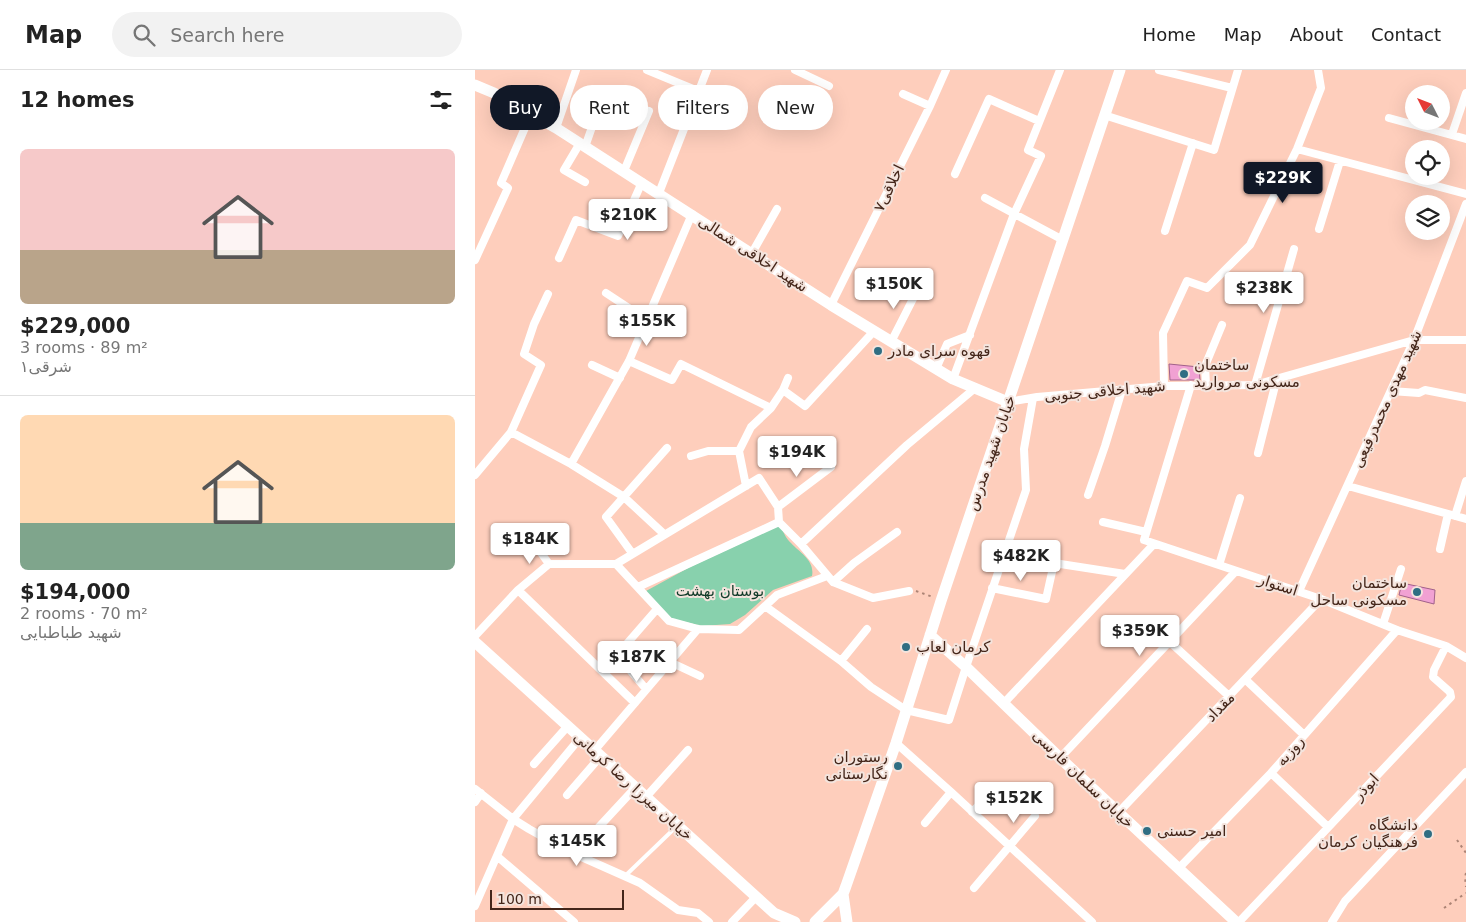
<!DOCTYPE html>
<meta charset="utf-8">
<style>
body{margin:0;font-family:"DejaVu Sans","Noto Sans Arabic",sans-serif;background:#f2f2f2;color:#222;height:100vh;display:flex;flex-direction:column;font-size:19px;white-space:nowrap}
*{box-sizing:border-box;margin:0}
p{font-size:16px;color:#767676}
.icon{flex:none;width:28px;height:28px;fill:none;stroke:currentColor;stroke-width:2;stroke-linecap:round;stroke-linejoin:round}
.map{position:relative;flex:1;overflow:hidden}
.details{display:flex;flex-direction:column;background:#fff;width:475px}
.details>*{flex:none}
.banner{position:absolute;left:15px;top:15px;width:475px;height:45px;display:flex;gap:10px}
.needle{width:32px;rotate:312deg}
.controls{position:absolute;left:930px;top:15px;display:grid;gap:10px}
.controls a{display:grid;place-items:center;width:45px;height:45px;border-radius:50%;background:#fff;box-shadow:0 5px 20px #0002;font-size:25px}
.scale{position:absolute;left:15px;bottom:12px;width:134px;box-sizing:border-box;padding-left:5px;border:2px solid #44261a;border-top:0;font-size:14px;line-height:18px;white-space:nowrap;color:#44261a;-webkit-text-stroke:4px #f4e4dd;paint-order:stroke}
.price{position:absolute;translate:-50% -42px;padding:0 11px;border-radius:5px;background:#fff;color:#222;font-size:16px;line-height:32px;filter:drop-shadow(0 1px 2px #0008)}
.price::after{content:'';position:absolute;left:50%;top:30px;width:15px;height:11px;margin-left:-8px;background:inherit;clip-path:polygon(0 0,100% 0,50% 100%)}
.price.on{background:#111827;color:#fff}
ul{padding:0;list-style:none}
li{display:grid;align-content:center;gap:10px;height:265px;padding:0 20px}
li+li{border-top:1px solid #e0e0e0}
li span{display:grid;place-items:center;height:155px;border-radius:8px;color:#555}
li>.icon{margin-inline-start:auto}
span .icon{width:90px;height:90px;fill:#fffc;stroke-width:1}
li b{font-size:21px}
h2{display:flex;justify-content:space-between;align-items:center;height:60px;padding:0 20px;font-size:21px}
.chip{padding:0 18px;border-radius:22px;background:#fff;box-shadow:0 5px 20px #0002;font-size:18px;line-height:45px}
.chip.on{background:#111827;color:#fff}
header{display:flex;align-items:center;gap:30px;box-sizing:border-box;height:70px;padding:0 25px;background:#fff;border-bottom:1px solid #e0e0e0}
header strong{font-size:24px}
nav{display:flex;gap:28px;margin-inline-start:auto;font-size:18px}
.search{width:350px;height:45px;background:#f2f2f2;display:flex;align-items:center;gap:12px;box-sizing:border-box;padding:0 18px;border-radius:28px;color:#767676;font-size:19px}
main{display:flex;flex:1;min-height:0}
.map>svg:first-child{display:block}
</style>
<header>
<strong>Map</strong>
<div class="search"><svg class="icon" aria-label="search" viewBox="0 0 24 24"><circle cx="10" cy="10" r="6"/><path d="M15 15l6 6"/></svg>Search here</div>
<nav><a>Home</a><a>Map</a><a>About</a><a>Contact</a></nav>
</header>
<main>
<section class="details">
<h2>12 homes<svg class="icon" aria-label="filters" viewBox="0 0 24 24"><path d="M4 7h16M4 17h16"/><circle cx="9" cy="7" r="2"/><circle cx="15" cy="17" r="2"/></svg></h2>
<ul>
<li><span style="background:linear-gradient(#f6c9c9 65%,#b9a48a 0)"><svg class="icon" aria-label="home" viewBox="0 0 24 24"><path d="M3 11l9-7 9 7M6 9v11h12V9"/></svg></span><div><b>$229,000</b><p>3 rooms · 89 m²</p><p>شرقی۱</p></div></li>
<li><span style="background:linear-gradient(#ffd9b3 70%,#7fa58c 0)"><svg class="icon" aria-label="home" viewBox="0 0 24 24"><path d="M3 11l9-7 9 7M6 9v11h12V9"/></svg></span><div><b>$194,000</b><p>2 rooms · 70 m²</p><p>شهید طباطبایی</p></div></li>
</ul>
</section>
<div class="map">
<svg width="991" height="852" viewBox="0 0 991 852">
<rect width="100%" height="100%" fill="#fecebc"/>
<path fill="#88d1ad" d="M305 455C308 461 311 469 316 473 325 483 340 490 337 506L298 520 270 545 255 554 227 556 198 549 192 545 171 521 215 497Z"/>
<path fill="#f1a1d3" stroke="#a1618a" d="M694 294 724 297 725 310H695Z
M927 513 960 520 959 534 924 525Z"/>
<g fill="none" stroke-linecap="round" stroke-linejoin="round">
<path stroke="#ac8475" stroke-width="2" stroke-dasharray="2.5 4" stroke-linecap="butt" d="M441 521 458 527
M982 770 991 783
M991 803 990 807 991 817
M969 838 991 823"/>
<path stroke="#fff" stroke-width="4" d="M150 806 201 757"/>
<path stroke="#fff" stroke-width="8" d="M172 0 223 21
M320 0 354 16
M684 0 757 18
M428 24 455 36
M629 45 739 80 763 0
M914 48 991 69
M81 58 101 0
M977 64 991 23
M105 73 89 100 110 112
M110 77 124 37
M822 79 991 124
M149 101 174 41
M480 104 514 29 564 51
M184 123 232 0
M510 128 588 170
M844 159 865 91
M690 161 718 73
M277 183 302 139
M84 188 101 150 143 166 167 112
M0 190 33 118 26 113 56 44
M131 223 172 250
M356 235 455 36 471 0
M416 272 443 219
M154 291 197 310 206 294 296 338
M117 295 145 308
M461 299 472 274 495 265
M478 309 539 144 566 86 553 80 585 0
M716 315 669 470 846 529 922 560 971 576 991 588
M731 315 730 296 747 255
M780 315 819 179
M689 316 688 263 712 211 732 218 775 175 822 79 846 18 843 0
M308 320 330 336 399 261
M916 321 944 323 950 320 991 328
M533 332 562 327 689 316 780 315 939 270H991
M36 362 96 394 149 427 189 464
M264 381 271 416
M783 383 802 308
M216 386 233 381H264L276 357 296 338 308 320 313 308
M96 394 154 291 217 144
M0 405 36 362 66 295 49 284 59 254 73 224
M873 416 991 449
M613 425 630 376 647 320
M303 437 356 397
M980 446 991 411
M628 452 671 462
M40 464 64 480 74 494
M326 474 432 375 499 319
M965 479 973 444
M157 483 131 447 192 378
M141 494 284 408 303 437 304 452 326 474 358 512 398 528 434 521
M141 494 194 551 223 559 264 560 302 525 352 506
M744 495 765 428
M358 512 379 493 422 462
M163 517 304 452
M517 518 571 529 579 493 650 504
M43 520 160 633
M824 521 939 270 991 134
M290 536 366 591 396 617 431 640 474 650 491 597 551 420 549 379 558 328
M908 554 926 499
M0 566 43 520 74 494H141
M695 572 755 627
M366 591 392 559
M195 592 225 606
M771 610 829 665
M171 619 142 585 182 539
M529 633 679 474
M421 673 476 722 617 852
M119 681 223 559
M585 688 761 501
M59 694 92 657
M796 703 853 757
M0 719 38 749 54 759 93 781 165 813 203 840 223 843 234 852
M92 725 125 687
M171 727 213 680
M0 732 6 723
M497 742 514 725
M643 743 846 529
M450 753 476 722
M122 759 160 718
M23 787 99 852
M703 799 796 703 922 560
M499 818 560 746
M0 836 38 749 105 668
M257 852 281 827
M764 852 976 627 975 622 958 607 959 600 971 576
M857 852 870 831 991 702"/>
<path stroke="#fff" stroke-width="11" d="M0 15 19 23 81 58 356 235 478 309 533 332
M455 565 491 597 585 688 761 852
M0 572 299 843 320 852
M340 852 368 824
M372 852 368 824 371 816 421 673 466 531 645 0"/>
</g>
<g fill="#2f6e83" stroke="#f4e4dd" stroke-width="2">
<circle cx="403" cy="281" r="5"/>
<circle cx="709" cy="304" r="5"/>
<circle cx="942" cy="522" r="5"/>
<circle cx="431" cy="577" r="5"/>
<circle cx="423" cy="696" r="5"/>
<circle cx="672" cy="761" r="5"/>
<circle cx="953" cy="764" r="5"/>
</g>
<g text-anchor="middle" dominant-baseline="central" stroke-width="4" stroke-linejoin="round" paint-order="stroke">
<g font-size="15" fill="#44261a" stroke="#f4e4dd">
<text transform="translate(414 118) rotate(-64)">اخلاقی۷</text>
<text transform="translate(278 184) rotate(33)">شهید اخلاقی شمالی</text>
<text transform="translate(630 321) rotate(-5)">شهید اخلاقی جنوبی</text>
<text transform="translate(912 329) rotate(-66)">شهید مهدی محمدرفیعی</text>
<text transform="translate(516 383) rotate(-71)">خیابان شهید مدرس</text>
<text transform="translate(803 515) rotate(18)">استوار</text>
<text transform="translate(745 637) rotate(-46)">مقداد</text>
<text transform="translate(815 681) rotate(-49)">روزبه</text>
<text transform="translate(608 709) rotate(44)">خیابان سلمان فارسی</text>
<text transform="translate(158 716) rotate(42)">خیابان میرزا رضا کرمانی</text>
<text transform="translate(891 717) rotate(-47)">ابوذر</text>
</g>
<g font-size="15" fill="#44261a" stroke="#f4e4dd" text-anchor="start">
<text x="413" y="281">قهوه سرای مادر</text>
<text x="719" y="295">ساختمان<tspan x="719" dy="17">مسکونی مروارید</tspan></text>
<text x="932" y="513" text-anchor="end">ساختمان<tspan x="932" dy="17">مسکونی ساحل</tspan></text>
<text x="441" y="577">کرمان لعاب</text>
<text x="413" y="687" text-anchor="end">رستوران<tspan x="413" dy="17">نگارستانی</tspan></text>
<text x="943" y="755" text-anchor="end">دانشگاه<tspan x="943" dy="17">فرهنگیان کرمان</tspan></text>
<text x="682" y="761">امیر حسنی</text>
</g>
<g font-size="15" fill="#113b29" stroke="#f4e4dd">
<text x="245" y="521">بوستان بهشت</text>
</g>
</g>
</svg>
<div class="controls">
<a><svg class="needle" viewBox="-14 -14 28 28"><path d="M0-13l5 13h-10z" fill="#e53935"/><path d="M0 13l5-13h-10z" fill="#767676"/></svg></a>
<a><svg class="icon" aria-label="locate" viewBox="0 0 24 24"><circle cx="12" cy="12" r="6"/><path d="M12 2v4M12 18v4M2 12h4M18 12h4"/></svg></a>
<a><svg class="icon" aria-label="layers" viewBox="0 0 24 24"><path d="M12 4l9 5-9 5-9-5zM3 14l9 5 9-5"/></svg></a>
</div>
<div class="scale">100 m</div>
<b class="price on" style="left:808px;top:134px">$229K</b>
<b class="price" style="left:153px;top:171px">$210K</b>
<b class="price" style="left:419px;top:240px">$150K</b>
<b class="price" style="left:789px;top:244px">$238K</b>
<b class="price" style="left:172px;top:277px">$155K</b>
<b class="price" style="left:322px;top:408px">$194K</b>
<b class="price" style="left:55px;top:495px">$184K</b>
<b class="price" style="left:546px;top:512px">$482K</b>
<b class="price" style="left:665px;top:587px">$359K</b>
<b class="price" style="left:162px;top:613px">$187K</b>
<b class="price" style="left:539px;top:754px">$152K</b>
<b class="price" style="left:102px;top:797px">$145K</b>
<div class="banner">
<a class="chip on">Buy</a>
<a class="chip">Rent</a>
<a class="chip">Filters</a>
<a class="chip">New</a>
</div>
</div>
</main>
